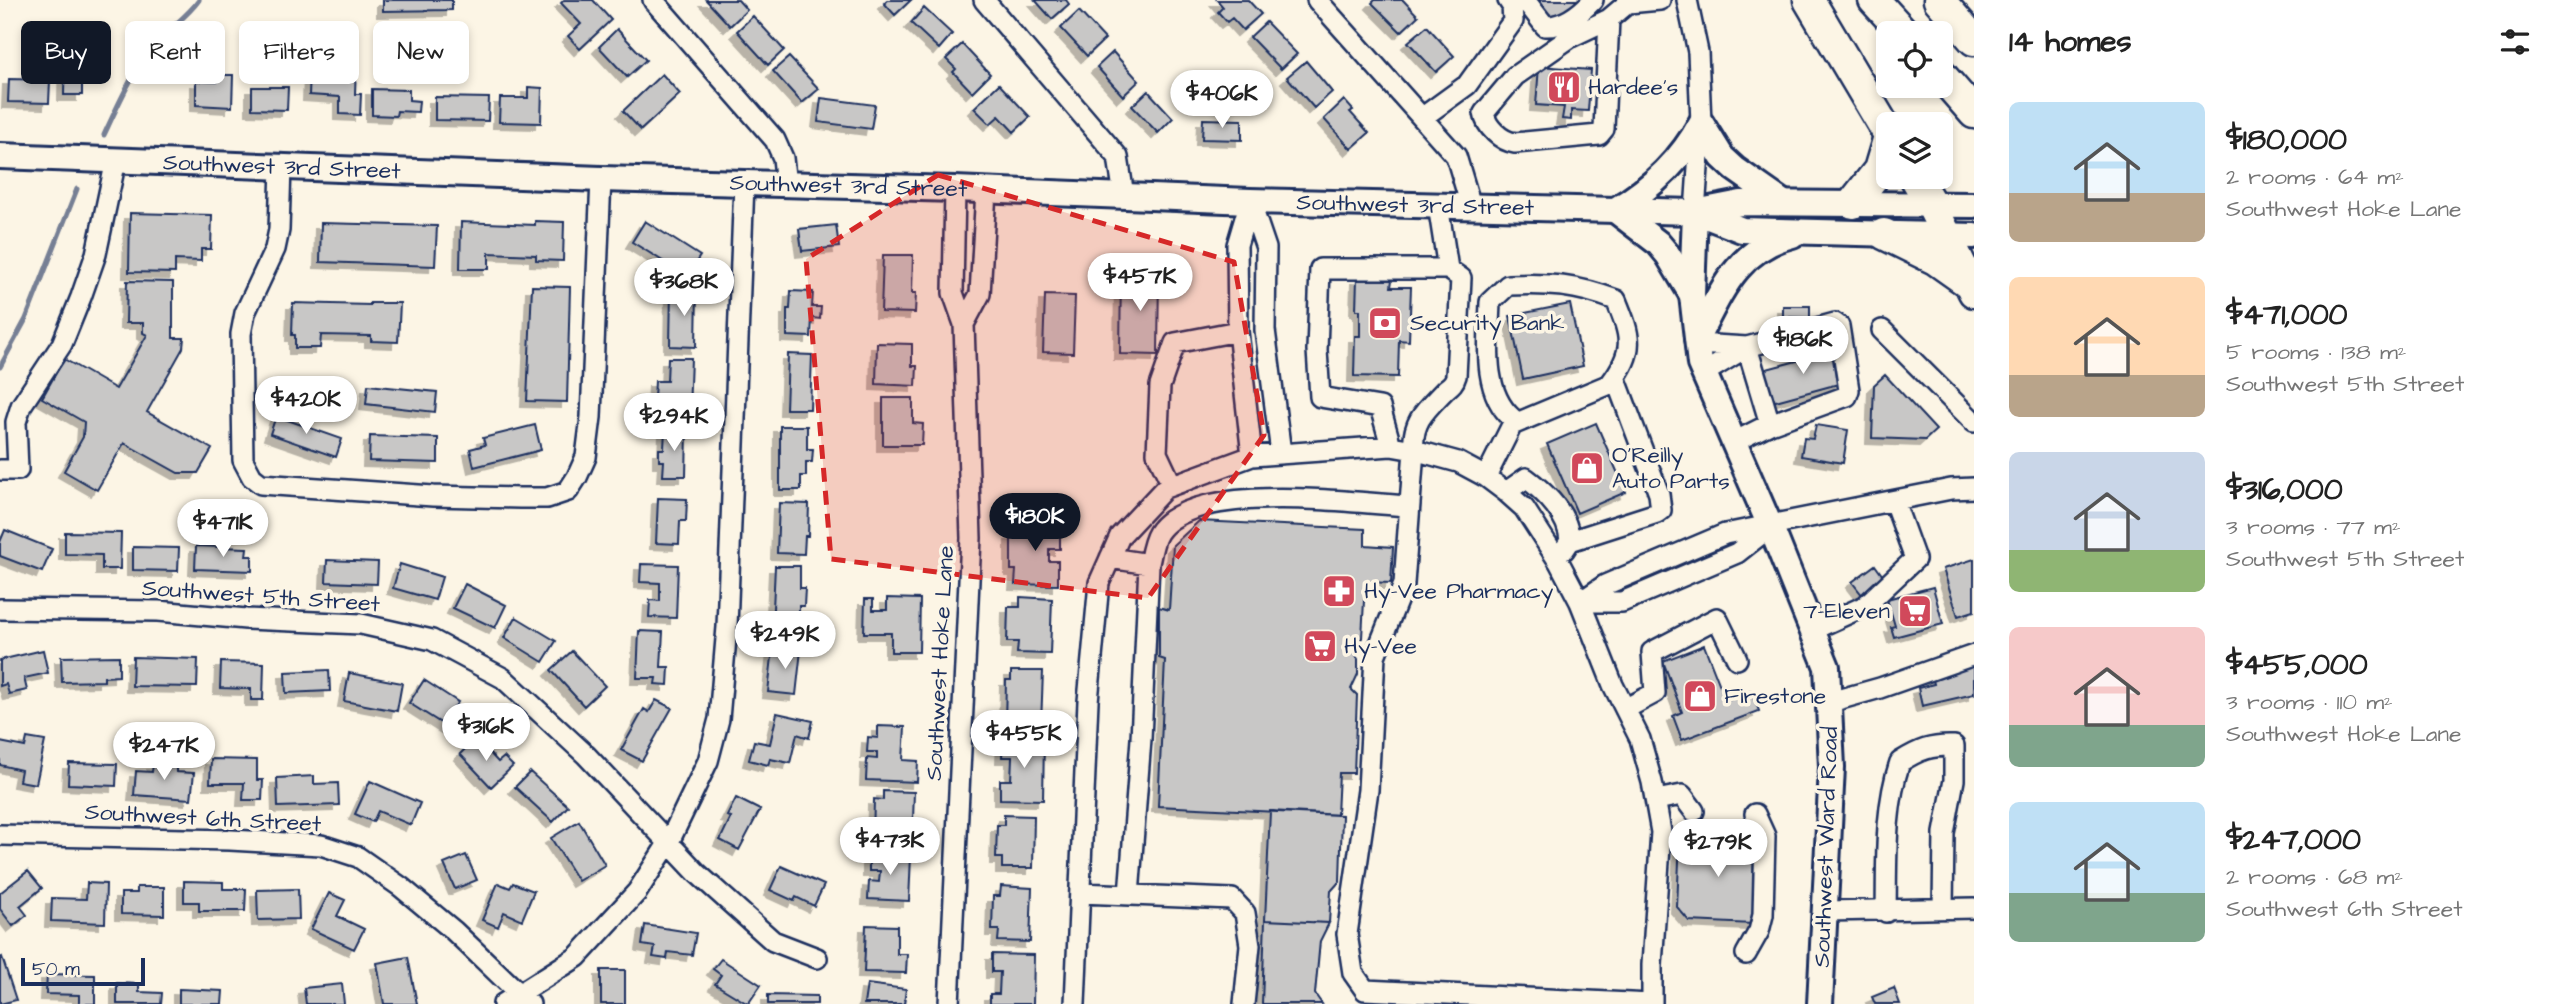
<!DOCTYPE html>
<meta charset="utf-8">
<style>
body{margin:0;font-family:"Architects Daughter",sans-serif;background:#f2f2f2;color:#222;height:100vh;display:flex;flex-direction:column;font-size:26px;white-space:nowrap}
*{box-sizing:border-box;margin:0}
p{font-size:23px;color:#767676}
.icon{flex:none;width:38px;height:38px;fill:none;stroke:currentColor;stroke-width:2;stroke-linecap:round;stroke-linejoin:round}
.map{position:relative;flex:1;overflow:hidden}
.sheet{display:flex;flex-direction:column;background:#fff;width:595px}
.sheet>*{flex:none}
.top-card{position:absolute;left:21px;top:21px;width:665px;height:63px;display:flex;gap:14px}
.tools{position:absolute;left:1876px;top:21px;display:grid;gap:14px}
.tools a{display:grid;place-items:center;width:77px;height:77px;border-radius:10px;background:#fff;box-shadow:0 4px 10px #0003;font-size:35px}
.scale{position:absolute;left:21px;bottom:18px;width:124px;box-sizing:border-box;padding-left:7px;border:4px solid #1b2f5e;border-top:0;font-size:19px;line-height:24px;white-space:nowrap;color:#1b2f5e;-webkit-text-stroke:5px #fcf5e5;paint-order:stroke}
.price{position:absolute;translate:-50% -60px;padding:0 16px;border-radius:24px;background:#fff;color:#222;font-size:23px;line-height:46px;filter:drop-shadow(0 2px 4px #0008)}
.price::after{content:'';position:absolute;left:50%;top:42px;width:21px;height:16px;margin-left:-10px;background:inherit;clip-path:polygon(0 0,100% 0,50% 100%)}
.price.selected{background:#111827;color:#fff}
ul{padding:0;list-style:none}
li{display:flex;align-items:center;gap:21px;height:175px;padding:0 35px}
li span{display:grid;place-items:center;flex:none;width:196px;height:140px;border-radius:10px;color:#555}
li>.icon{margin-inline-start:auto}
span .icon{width:84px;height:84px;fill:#fffc;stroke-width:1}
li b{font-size:30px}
h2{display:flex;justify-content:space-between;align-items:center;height:84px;padding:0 35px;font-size:30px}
.pill{padding:0 24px;border-radius:10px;background:#fff;box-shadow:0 4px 10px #0003;font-size:24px;line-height:63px}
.pill.selected{background:#111827;color:#fff}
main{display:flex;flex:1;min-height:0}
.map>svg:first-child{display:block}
</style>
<main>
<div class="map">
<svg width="1974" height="1004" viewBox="0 0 1974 1004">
<defs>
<filter id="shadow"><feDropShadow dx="-6" dy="6" stdDeviation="0" flood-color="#0004"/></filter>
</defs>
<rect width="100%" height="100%" fill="#fcf5e5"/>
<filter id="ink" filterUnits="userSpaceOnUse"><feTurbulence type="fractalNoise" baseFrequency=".0143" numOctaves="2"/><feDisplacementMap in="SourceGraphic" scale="14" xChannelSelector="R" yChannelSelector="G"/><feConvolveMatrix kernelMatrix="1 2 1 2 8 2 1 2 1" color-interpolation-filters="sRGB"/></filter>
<g filter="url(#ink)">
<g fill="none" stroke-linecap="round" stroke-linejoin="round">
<path stroke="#767f94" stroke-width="5" d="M104 135C119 103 133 70 156 43 169 28 187 17 199 0
M0 367 26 319 77 189"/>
</g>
<path fill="#c8c7c6" stroke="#1b2f5e" stroke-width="2" filter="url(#shadow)" d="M383 0H452V10L383 11Z
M564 0H593L611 20 580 49 568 36 581 24 561 3Z
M706 0H738L747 10 730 26Z
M887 0H911L895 15 884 3Z
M1035 0H1066L1069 4 1052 19Z
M1217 0H1248L1261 14 1243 30 1232 18 1227 22 1218 12 1223 7Z
M1375 0H1403L1418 16 1401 32 1372 3Z
M1539 0H1585L1548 22 1535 2Z
M924 8 952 34 939 49 911 23Z
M1079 11 1105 39 1087 56 1061 28Z
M753 16 784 50 768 65 737 31Z
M1266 22 1297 54 1281 69 1250 37Z
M1427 26 1454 56 1436 72 1408 42Z
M617 29 646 60 627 77 599 47Z
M962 44 990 74 972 92 953 72 956 69 946 59Z
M65 46 93 47 92 79H82V95H64Z
M1113 52 1139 81 1123 96 1097 67Z
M789 57 819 89 802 103 773 71Z
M1306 61 1332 92 1314 108 1287 77Z
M340 65 356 66 355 94H361L360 115 340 114V97L309 95 310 72 340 73Z
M1539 66 1591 70 1588 111 1571 110V120L1562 119 1564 107 1536 105Z
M662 74 680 94 641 130 623 111Z
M217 75H233L232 107 196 105V81L217 82Z
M9 79 50 80 49 103 8 102Z
M999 84 1030 117 1014 132 999 116 990 124 974 108Z
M252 87H288L287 110 252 109Z
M528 87 542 88 541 123 499 122 500 98H528Z
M372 89 409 90V100L419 101 418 112 397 111 396 116 372 115Z
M1148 91 1173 118 1158 133 1132 106Z
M435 97 489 98 488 121 435 120Z
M821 98 875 105 871 129 818 122Z
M1344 100 1353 110 1350 112 1369 133 1351 149 1324 119Z
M1203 119 1242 120V140L1202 139Z
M130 213 212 215 211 249H201V261L175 260V273L129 272Z
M535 221 564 222 563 261 536 260V255L489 253V269H460L461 222 535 225Z
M645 221 700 256 687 276 632 242Z
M321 223 437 226 435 266 320 262Z
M836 225 839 247 802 251 799 229Z
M883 255H913L912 293H916L915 313 881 312Z
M1121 271 1159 272 1158 355 1120 354Z
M1357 278 1392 280 1391 287H1411L1409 341 1399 340 1398 377 1354 376 1355 336H1360V310H1356Z
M127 281 173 282V338H184L183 348 147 412 212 449 198 473H178L124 443 97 490 64 471 83 437 84 422 42 398 64 359 116 389 147 335 143 333V323H126Z
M532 286 570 287 567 402 527 401Z
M671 288 697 289 696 347 670 346Z
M791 291 813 292 812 307H821L820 319 812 318 811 337 787 336V309H790Z
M1045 295 1075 296 1073 353 1043 352Z
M293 303 370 305V303H400L398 342 371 341V336L321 335 320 348H295V335H292Z
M1570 304 1583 366 1523 379 1510 316Z
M1783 306H1810V318L1783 317Z
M877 343 912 344V366H917L916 386 876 384Z
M1834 351 1842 383 1772 402 1763 370Z
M788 354 812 355 810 409H786Z
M668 358H691L689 412H665L666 399 654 398 655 381H667Z
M1885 375 1936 430 1925 440 1872 438 1874 385Z
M368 385 437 392 435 412 366 404Z
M883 398H913V423L923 424 922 445H883Z
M276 416 342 439 336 457 270 434Z
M1596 423 1626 492 1577 513 1547 444Z
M535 425 541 450 474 467 470 449 485 445 483 438Z
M1816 425 1848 430 1843 463 1801 456 1804 438 1813 439Z
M780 426H807V449H813L812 462H806V476H801V490H780Z
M665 430 687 431 686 476H663L664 461H659V449H664Z
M370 436 438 438V463L369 461Z
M658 498 687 499 686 521H680L679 544 656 543Z
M779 503 809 504 808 536H805L804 554 777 553Z
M1199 521 1365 529V545L1393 547 1391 583 1365 582 1362 638 1350 647 1358 659V674L1351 689 1357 695 1354 773H1339L1337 815 1158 806 1165 660 1159 658V607L1169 610 1173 545Z
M1018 522 1060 523V549H1049V561H1058V585L1015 584 1016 570H1011V535H1018Z
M5 530 52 549 42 572 0 556V542Z
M65 532 121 533 120 569H102V555L65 554Z
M196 546 247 548 246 556H252V571L195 569Z
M133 547 179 548 178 571 133 570Z
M1974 559V611L1958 616 1943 569Z
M327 560 378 562 377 584 326 582Z
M400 564 442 577 435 600 393 588Z
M641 564 678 565 676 618 649 617 650 600 660 601V583L640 582Z
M1875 565 1885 579 1863 596 1852 582Z
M775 566H800V588H805L804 606H799V616H791V630H772Z
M465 584 506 605 495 628 453 608Z
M1933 587 1943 624 1894 637 1891 627 1895 626 1887 599Z
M1020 597 1052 599 1050 654 1017 653 1018 642H1007L1008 607H1020Z
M887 598 920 599 919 652H891V633H864L865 599H873V610H887Z
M516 617 556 641 543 662 504 638Z
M639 631 663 632 661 667H669L668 685 655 684 656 678H637Z
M1704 645 1726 701 1751 691 1759 711 1682 740 1673 716 1682 712 1663 661Z
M773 648 801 650 796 695 768 692Z
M43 650 48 673 24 678 27 690 9 694 6 684 0 686V660Z
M572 651 605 686 584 706 551 670Z
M119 656V676L104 677V681L62 682 61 657Z
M133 657 198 659 197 687 132 686Z
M221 662 264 663 263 700H251V689L220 688Z
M1974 666V694L1922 706 1918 688 1934 684 1932 676Z
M329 670 330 691 286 693 285 672Z
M1011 671H1043L1041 725 1005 724 1006 680H1011Z
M349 673 402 683 397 711 344 701Z
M424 680 458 702 453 709 472 722 463 737 409 703Z
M656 700 672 708 642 761 621 750 644 709 649 712Z
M777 713 813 721 809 738 797 734 790 763 770 759 768 765 749 760 754 741 770 744Z
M878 726 905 727 903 760 918 761 917 782 866 780 867 758 877 759V752H867L868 737 878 738Z
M27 738 45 741 36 784 19 781 21 770 0 765V742L25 747Z
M476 738 498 762 504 757 513 766 491 787 460 754Z
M1003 739 1044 740 1043 800 1000 799V780H1011L1012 757H1002Z
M211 759 257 760V780H263L262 800H243L244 783H210Z
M165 761 176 762V772L194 773 191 799 134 795 136 771 152 772 153 764 165 765Z
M69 763 117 764 116 786 68 784Z
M530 772 568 806 553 822 515 787Z
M314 776V784L338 783 339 805 278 807 277 778Z
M370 781 420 803 411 825 378 811 373 822 355 814Z
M883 791 914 792 912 848H891V839H873L874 799 883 800Z
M736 798 760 810 739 850 720 840 731 817 727 816Z
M1270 811 1342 815 1340 881 1331 891 1329 923 1265 920Z
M1004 815 1034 816 1033 868H1002V858H996L997 825H1004Z
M579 821 605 865 578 881 551 838Z
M1680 838 1773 842 1755 868 1753 924 1689 921 1677 907Z
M869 854 911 856 909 901 868 899 869 881 879 882 880 871H869Z
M466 855 477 880 455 889 444 864Z
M781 866 824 885 814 906 796 897 794 901 770 890Z
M28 871 42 888 20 906 27 915 13 926 0 909V893Z
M184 881 223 882V889H246L245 911H199V902H184Z
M87 883 106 884 105 923 51 921 52 898 86 899Z
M498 883 510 888 513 883 534 891 522 920 504 912 498 927 482 920Z
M1001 886 1032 888 1030 942 998 941 999 930H992L993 896H1000Z
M137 887H164V915L121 914V893H137Z
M298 889 299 919 258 920 257 890Z
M329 893 345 900 337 916 364 929 354 949 311 929Z
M1265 920 1329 923 1320 941 1315 994 1322 1004H1262Z
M645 925 696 933 692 955 668 952 667 959 653 957 655 947 642 945Z
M866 925 897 926V954H907L906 973 864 972Z
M992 954 1034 955 1033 1004H990V994H999L1000 972H992Z
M2 957 16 1000 0 1004V958Z
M408 957 417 1004H384L377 963Z
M721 959 761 985 748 1004 715 984 721 975 713 969Z
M601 970H625V1004H601Z
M47 974 95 975V1004H79V995L46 994Z
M117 983 139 984V992L162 993 161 1004H117Z
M342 984 344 1004H306L304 988Z
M867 984 906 989 904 1004H864Z
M1894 988 1900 1004H1875L1872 997Z
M179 989 223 991 222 1004H179Z
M768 995 817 996V1004H768Z"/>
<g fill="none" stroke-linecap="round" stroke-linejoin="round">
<g stroke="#1b2f5e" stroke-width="24">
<path id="minor" d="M653 0 775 140 783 158 786 185
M984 0 1118 157 1124 196
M1317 0 1456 156 1471 206
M1525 0 1545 26C1564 27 1581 13 1593 0
M1687 0 1698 52 1701 123 1695 212
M1609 19 1571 37 1515 76 1484 113C1486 127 1501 141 1515 143L1599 135 1604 129 1609 19 1628 3 1660 0
M1423 117 1467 85 1513 21 1512 6 1508 0
M281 166 279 230 275 249 245 313 241 334 243 460 252 477 261 484 433 496 520 498H547L568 491 577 477 586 457 591 417 601 179
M1250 201 1237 245 1238 331 1252 456
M1250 201 1266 248 1265 330 1281 453
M1448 269 1461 278 1456 376C1454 383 1451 385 1446 389 1427 409 1411 421 1414 450L1404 584 1375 656 1368 790 1347 934 1353 973 1365 990 1651 1004
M964 324 980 294 986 191
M1882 330 1974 422
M1697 344 1747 347
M1704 373 1747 347 1835 323 1839 326 1849 390 1847 396 1770 424
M1734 442 1770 424 1747 347
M1391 446 1380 407 1320 397 1317 350 1320 269H1448L1438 205
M0 470H18L16 422 21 406 62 344 81 297 96 254 116 160
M1486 477 1512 425 1610 384C1636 350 1631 337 1616 300 1576 285 1550 283 1508 285L1490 302C1489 339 1481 391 1512 418V425
M1172 485 1157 453 1160 386 1175 343 1238 331
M1506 492 1526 478C1546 493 1569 516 1570 541L1564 550
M1570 541 1657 513 1661 510 1659 494 1615 377
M1110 558 1149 564 1141 739 1129 895
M1149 564C1151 554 1153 541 1158 533 1192 480 1353 503 1409 506
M1580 602 1605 585 1725 534 1951 489 1974 488
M1580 602H1622L1737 553 1770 527
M0 609 158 611 246 619 361 624 432 640 503 678 586 755 697 873 773 941 817 958
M1812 630 1865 606 1915 559 1894 501
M1830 702 1880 688 1974 655
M1625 709 1655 693 1652 652 1717 618 1737 659
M1656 800 1682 795 1694 811
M0 835 230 840 321 845 358 857 401 887 454 931 530 1004
M1080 893 1232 899 1245 913 1250 945 1244 1004
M1826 911 1974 908
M1886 912C1887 862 1884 810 1900 762 1919 750 1931 745 1954 746V780L1944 833 1943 908
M1746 954 1759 931 1763 915 1765 836 1755 814
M503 1004 577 957 637 892 669 842 708 761 719 719 727 627 744 183
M949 1004 971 538 964 324 953 293 955 189
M1075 1004 1088 701 1099 583 1120 536 1165 488 1252 456 1391 446 1414 450 1458 462 1486 477 1506 492 1524 508 1559 562 1580 602 1613 685 1640 739 1652 782 1661 832 1652 965V1004"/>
</g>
<g stroke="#1b2f5e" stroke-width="30">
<g id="major">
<path id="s1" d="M0 156 601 179 955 189 1250 201 1695 212 1741 203 1974 205"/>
<path d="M1615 210C1652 188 1681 161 1701 123L1722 157 1735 169 1782 202"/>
<path d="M1615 210 1658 243 1668 255 1692 295"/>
<path d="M1695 212 1692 295 1700 364 1774 535 1827 667 1832 767 1820 1004"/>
<path d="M1696 212 1742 230 1974 236"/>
<path d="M1697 338C1721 292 1737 249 1792 235"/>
</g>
</g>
<g stroke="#1b2f5e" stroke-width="35">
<path id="highway" d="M1809 0 1888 133
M1874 0 1904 33
M1939 0 1974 40
M1941 75 1974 113
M1915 177 1931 204 1974 292
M1853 203 1879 170 1888 140
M1884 234 1935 259 1969 283"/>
</g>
<use href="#minor" stroke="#fcf5e5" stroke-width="19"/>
<use href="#major" stroke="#fcf5e5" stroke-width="24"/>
<use href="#highway" stroke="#fcf5e5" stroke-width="30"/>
</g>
</g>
<path fill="#d62828" fill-opacity="0.2" stroke="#d62828" stroke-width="5" stroke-dasharray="14 9" stroke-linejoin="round" d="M938 175 1234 262 1264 435 1148 598 831 559 806 259Z"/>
<defs>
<g id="restaurant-square" transform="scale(1.75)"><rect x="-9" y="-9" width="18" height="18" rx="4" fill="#d1495b" stroke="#fcf5e5"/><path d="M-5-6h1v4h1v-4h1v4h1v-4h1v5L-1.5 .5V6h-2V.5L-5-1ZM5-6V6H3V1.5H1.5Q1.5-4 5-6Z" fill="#fff"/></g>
<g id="bank-square" transform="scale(1.75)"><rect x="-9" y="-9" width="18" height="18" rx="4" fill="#d1495b" stroke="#fcf5e5"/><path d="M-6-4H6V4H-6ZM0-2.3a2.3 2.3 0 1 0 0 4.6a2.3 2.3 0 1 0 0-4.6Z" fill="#fff"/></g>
<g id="shop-square" transform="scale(1.75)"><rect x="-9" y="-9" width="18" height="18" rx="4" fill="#d1495b" stroke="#fcf5e5"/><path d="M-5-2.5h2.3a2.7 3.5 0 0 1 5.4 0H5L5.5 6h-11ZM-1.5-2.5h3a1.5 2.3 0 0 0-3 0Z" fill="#fff"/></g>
<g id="pharmacy-square" transform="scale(1.75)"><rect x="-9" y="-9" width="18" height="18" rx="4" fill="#d1495b" stroke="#fcf5e5"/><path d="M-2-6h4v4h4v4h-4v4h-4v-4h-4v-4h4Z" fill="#fff"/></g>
<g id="supermarket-square" transform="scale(1.75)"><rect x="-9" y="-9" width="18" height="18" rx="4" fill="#d1495b" stroke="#fcf5e5"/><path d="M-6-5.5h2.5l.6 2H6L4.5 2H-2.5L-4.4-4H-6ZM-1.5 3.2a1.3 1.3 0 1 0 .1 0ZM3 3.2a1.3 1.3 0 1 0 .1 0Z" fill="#fff"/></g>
</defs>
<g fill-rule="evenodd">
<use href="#restaurant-square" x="1564" y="87"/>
<use href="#bank-square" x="1385" y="323"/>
<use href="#shop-square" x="1587" y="468"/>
<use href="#pharmacy-square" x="1339" y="591"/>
<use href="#supermarket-square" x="1915" y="611"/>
<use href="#supermarket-square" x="1320" y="646"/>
<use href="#shop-square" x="1700" y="696"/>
</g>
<g text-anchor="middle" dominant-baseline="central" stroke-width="7" stroke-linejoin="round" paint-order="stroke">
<g font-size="23" fill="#1b2f5e" stroke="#fcf5e5" text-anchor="start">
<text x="1588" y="87">Hardee's</text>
<text x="1410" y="323">Security Bank</text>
<text x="1612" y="455">O'Reilly<tspan x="1612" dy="26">Auto Parts</tspan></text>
<text x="1364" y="591">Hy-Vee Pharmacy</text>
<text x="1890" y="611" text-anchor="end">7-Eleven</text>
<text x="1344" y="646">Hy-Vee</text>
<text x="1724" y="696">Firestone</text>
</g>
<g font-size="23" fill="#1b2f5e" stroke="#fcf5e5">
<text stroke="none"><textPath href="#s1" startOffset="282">Southwest 3rd Street</textPath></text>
<text stroke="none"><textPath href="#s1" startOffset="849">Southwest 3rd Street</textPath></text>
<text stroke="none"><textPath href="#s1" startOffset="1416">Southwest 3rd Street</textPath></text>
<text transform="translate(261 596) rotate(4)">Southwest 5th Street</text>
<text transform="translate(940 663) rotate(-87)">Southwest Hoke Lane</text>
<text transform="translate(203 818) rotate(3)">Southwest 6th Street</text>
<text transform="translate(1826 847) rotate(-88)">Southwest Ward Road</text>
</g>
</g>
</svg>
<div class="tools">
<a><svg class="icon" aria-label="locate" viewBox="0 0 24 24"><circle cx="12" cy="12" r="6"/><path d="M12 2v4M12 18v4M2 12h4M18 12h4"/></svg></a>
<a><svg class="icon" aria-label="layers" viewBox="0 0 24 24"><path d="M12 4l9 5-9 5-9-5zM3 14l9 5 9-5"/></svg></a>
</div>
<div class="scale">50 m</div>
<b class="price" style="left:1222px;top:130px">$406K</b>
<b class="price" style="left:1140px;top:313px">$457K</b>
<b class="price" style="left:684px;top:318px">$368K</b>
<b class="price" style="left:1803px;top:376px">$186K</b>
<b class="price" style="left:306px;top:436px">$420K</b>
<b class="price" style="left:674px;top:453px">$294K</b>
<b class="price selected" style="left:1035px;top:553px">$180K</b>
<b class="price" style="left:223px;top:559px">$471K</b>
<b class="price" style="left:785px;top:671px">$249K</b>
<b class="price" style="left:486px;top:763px">$316K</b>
<b class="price" style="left:1024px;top:770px">$455K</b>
<b class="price" style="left:164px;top:782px">$247K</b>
<b class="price" style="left:890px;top:877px">$473K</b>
<b class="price" style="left:1718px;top:879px">$279K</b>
<div class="top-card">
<a class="pill selected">Buy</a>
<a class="pill">Rent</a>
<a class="pill">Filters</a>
<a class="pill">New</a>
</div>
</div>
<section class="sheet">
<h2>14 homes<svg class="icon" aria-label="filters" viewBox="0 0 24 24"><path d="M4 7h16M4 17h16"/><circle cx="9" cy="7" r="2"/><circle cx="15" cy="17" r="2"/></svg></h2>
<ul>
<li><span style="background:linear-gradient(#bfe0f5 65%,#b9a48a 0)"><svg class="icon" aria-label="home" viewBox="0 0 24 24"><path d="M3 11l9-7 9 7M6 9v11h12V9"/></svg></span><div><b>$180,000</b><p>2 rooms · 64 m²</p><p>Southwest Hoke Lane</p></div></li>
<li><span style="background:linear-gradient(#ffd9b3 70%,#b9a48a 0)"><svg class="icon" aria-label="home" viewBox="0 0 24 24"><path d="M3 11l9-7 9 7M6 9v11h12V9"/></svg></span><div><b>$471,000</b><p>5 rooms · 138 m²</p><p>Southwest 5th Street</p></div></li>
<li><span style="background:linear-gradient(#c9d6e8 70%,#8fb573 0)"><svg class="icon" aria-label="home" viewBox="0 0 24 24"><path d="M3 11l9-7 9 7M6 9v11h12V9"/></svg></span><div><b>$316,000</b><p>3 rooms · 77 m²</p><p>Southwest 5th Street</p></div></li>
<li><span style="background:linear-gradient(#f6c9c9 70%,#7fa58c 0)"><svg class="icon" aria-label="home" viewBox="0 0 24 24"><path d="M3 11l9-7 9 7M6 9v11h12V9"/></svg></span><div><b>$455,000</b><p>3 rooms · 110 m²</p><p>Southwest Hoke Lane</p></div></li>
<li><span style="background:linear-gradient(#bfe0f5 65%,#7fa58c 0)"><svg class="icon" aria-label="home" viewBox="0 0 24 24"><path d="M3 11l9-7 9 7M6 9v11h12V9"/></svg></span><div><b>$247,000</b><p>2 rooms · 68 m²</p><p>Southwest 6th Street</p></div></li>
</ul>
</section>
</main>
